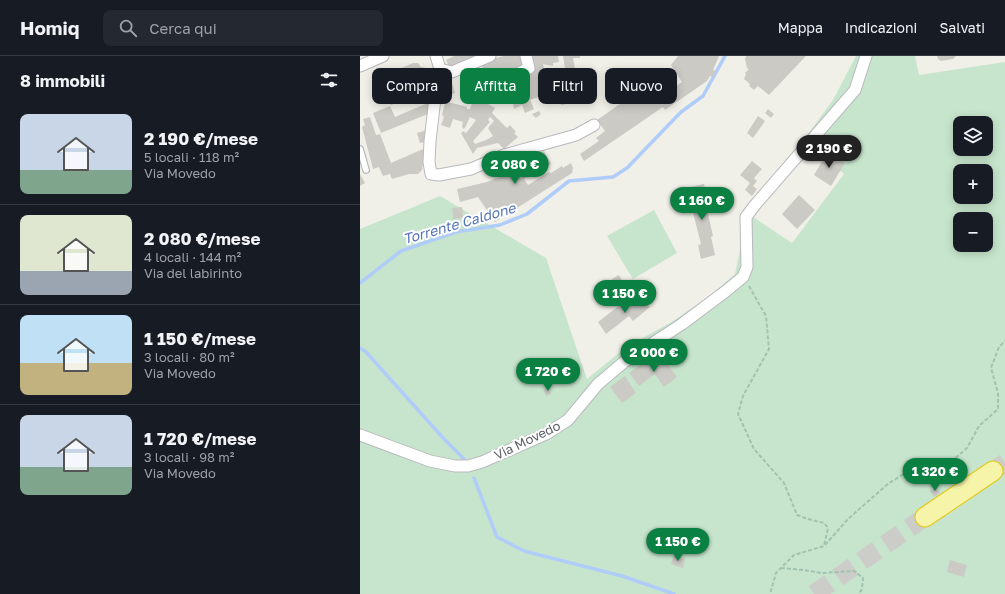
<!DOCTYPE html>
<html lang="it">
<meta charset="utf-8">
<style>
body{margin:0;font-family:"Golos Text",sans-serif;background:#242831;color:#f1f3f6;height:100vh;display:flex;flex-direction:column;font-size:15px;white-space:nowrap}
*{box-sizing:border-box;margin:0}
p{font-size:13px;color:#9ea1a6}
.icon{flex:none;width:22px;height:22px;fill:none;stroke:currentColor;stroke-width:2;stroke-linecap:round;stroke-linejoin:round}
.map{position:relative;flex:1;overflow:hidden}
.panel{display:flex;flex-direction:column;background:#171b24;width:360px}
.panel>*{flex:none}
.guide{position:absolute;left:12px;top:12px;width:380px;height:36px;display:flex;gap:8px}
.tools{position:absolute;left:593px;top:60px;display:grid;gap:8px}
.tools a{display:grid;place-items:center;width:40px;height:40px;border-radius:8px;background:#171b24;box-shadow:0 2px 10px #0003;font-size:20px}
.price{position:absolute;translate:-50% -34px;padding:0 9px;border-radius:14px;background:#0b8043;color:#fff;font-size:13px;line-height:26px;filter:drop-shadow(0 1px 2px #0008)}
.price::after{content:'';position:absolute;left:50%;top:24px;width:12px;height:9px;margin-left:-6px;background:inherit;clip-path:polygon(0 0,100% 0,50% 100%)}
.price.selected{background:#222;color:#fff}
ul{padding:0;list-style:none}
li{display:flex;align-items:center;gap:12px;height:100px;padding:0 20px}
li+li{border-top:1px solid #363941}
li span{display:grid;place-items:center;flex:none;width:112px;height:80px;border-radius:8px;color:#555}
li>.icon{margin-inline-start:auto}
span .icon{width:48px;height:48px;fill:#fffc;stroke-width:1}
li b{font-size:17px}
h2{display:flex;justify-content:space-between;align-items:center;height:48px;padding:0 20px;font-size:17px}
.tag{padding:0 14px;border-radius:8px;background:#171b24;box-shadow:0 2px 10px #0003;font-size:14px;line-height:36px}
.tag.selected{background:#0b8043;color:#fff}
header{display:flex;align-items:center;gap:24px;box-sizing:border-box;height:56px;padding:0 20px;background:#171b24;border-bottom:1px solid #363941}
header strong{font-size:19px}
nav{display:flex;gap:22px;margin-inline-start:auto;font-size:14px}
.search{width:280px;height:36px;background:#242831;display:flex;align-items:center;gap:10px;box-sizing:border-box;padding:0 14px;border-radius:8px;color:#9ea1a6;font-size:15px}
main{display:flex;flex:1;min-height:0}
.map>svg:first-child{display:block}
</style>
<header>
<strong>Homiq</strong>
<div class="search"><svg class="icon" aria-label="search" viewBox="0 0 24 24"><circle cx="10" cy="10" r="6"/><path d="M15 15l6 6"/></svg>Cerca qui</div>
<nav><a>Mappa</a><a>Indicazioni</a><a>Salvati</a></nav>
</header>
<main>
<section class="panel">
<h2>8 immobili<svg class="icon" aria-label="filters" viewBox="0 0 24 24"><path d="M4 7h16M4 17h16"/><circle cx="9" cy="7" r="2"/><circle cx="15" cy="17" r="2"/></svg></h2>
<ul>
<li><span style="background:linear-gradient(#c9d6e8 70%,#7fa58c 0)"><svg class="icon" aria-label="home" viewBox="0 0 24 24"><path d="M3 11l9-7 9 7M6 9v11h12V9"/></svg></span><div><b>2 190 €/mese</b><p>5 locali · 118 m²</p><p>Via Movedo</p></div></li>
<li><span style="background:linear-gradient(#dfe7d0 70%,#9aa5b1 0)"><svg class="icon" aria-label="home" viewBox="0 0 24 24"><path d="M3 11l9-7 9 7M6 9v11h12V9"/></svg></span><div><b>2 080 €/mese</b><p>4 locali · 144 m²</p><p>Via del labirinto</p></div></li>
<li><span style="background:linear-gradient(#bfe0f5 60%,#c2b280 0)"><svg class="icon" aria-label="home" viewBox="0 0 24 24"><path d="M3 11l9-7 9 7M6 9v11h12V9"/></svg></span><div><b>1 150 €/mese</b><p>3 locali · 80 m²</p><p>Via Movedo</p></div></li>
<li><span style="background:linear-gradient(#c9d6e8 65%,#7fa58c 0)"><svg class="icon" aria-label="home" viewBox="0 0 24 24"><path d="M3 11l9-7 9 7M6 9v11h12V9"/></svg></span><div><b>1 720 €/mese</b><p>3 locali · 98 m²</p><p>Via Movedo</p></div></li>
</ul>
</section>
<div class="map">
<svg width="645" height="538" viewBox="0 0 645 538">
<rect width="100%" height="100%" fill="#f0f0e8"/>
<path fill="#c7e5cd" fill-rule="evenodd" d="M496 0H555L559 19 645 6V538H0V173L80 140 186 202 227 323 265 292 313 265 352 238 375 218 380 194 384 155 432 187 484 118 445 82 473 44ZM600 67H626V93H600ZM600 115H626V141H600ZM600 163H626V189H600Z
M294 154 317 197 273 223 247 180Z"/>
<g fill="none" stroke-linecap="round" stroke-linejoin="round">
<path stroke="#b0ccf8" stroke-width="3.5" d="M0 227 41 195 96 176 140 169 167 158 209 125 253 121 267 112 321 56 343 40 365 0
M0 292 6 296 84 383 104 403
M114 422 137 481 164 495 262 520 314 538"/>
</g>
<path fill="#cccac5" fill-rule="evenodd" d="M94 0H121L90 13 86 4Z
M144 0H163L167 11 145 19 149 29 126 37 123 45 135 52 132 57 147 72 150 69 156 76 154 77 158 81 144 93 138 87 117 92 113 98 101 77 104 75 105 77 107 76 116 64 110 61 105 72 103 73 102 70 103 66 93 63 90 72 81 69 84 61 82 59 85 47 87 46 96 48 107 51V53H110L116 36 114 30 107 32 106 29 113 26 107 13 117 8 121 17 124 16 121 6ZM130 61 134 65 128 72 133 80 126 84 115 88 113 85 130 66 128 64Z
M169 0H198L199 6 193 7V10L183 8 190 37 170 44 174 53 165 57 162 49 154 53 153 46 150 48 147 40 150 39 149 34 160 25 158 22Z
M203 0H220V2H213L219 34 212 36V40L208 42V45L206 46 207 48 201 49V45H199L198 43 196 27 207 25Z
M318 0H359L353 14 356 15 353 21 350 20 347 25 305 54 303 51 224 105 220 98 239 85 236 82 245 75 237 64 287 29 297 43 322 26 311 9Z
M386 0H446L409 39 398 30 394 34 389 30 390 28 384 23 386 18 385 17 389 13 387 12 385 3Z
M577 0H596L593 3 581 5 578 3Z
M53 7H58L61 11 66 12 68 14 69 19 65 24 68 33 31 49 26 39 25 40 19 22Z
M250 19V22H253V26L247 29 246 20Z
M83 20H90L95 37 88 40Z
M70 46 68 58 21 77 13 57 30 50 35 61Z
M408 53 414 58 411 62 405 57Z
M179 55 181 58 176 62 172 58Z
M398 60 405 65 393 82 387 77Z
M10 61 16 79 20 78 31 107 63 93 64 101 62 114 58 118H49L32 123 30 118 23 120 19 111 13 113 2 71 5 69 3 63Z
M66 74 65 86 60 87 57 77Z
M170 94 173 101 184 95 191 108 164 123 168 129 189 116 191 117 202 110 203 112 211 107 213 112 212 117 135 166 118 141 100 146 97 133 127 126 144 119 142 114 149 107 148 106Z
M467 97 485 107 471 130 454 119Z
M392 105 402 113 394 122 397 125 393 130 397 133 392 140 385 134 390 127 380 119Z
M0 118 5 127 0 130Z
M344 128 347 144 345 145 353 180 351 181 355 199 341 203 338 189 341 188 332 153H334L330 131Z
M439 139 455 154 437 173 422 158Z
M102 151 103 162 93 163 92 152Z
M259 219 263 226 256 230 252 223Z
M284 237 289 243 285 246 290 251 273 265 269 260 246 278 238 266 260 249 263 254Z
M289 303 293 309 299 305 300 306 304 303 317 321 304 331 295 318 279 330 269 317Z
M265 320 276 337 262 347 250 331Z
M189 332 191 338 186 340 184 334Z
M576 431 580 437 574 441 570 435Z
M314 499 325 503 323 512 311 508Z
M590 504 607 509 604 521 587 516Z"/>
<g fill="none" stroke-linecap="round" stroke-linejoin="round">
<path stroke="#ccccc8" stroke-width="19" stroke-dasharray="19 10" stroke-linecap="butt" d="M633 415 645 407
M454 538 565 461"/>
<g stroke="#b8b9bd" stroke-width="8">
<path id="service" d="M0 93 6 114"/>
</g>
<g stroke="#b8b9bd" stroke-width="13">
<path id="minor" d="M76 0 80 13 77 25 70 85 69 106 71 118 79 119 111 113 144 99 216 79 234 69
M0 10 23 0
M80 13 92 16 130 0
M142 37 154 27 153 20 169 12 166 0
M0 379 70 405 95 410H108L122 406 186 378 208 364 238 328 264 306 322 268 366 235 383 221 387 211 386 161 395 149 495 34 506 0"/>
</g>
<g stroke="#e5c814" stroke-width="21">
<path id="trunk" d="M565 461 633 415"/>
</g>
<path stroke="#a0c3b0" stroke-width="2" stroke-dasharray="4 2" stroke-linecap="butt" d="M389 230 406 260 409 293 383 340 378 358 394 393 424 427 437 459 448 463 464 467 468 472 464 490 434 499 416 517 410 538
M465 489 488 463 529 427 554 412 591 406 607 392 619 370 638 353V337L631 312 639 291 645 285
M421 512 443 514 461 517 494 515 503 522 502 533 499 538"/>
<use href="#service" stroke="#fff" stroke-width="5.5"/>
<use href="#minor" stroke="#fff" stroke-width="11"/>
<use href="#trunk" stroke="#f6f4a8" stroke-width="19"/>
</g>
<g text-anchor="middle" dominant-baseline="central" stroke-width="4" stroke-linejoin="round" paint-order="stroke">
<g font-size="13" fill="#5f6267" stroke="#fff">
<text transform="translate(167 384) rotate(-26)">Via Movedo</text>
</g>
<g font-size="14" font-style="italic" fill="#5374bb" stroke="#fff">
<text transform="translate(99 167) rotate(-16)">Torrente Caldone</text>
</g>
</g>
</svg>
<div class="tools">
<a><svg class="icon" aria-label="layers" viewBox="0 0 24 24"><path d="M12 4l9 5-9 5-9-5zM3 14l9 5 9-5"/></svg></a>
<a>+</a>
<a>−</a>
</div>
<b class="price selected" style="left:469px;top:113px">2 190 €</b>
<b class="price" style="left:155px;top:129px">2 080 €</b>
<b class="price" style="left:342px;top:165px">1 160 €</b>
<b class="price" style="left:265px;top:258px">1 150 €</b>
<b class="price" style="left:294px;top:317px">2 000 €</b>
<b class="price" style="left:188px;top:336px">1 720 €</b>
<b class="price" style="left:575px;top:436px">1 320 €</b>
<b class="price" style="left:318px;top:506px">1 150 €</b>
<div class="guide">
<a class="tag">Compra</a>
<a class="tag selected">Affitta</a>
<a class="tag">Filtri</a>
<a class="tag">Nuovo</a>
</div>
</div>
</main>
